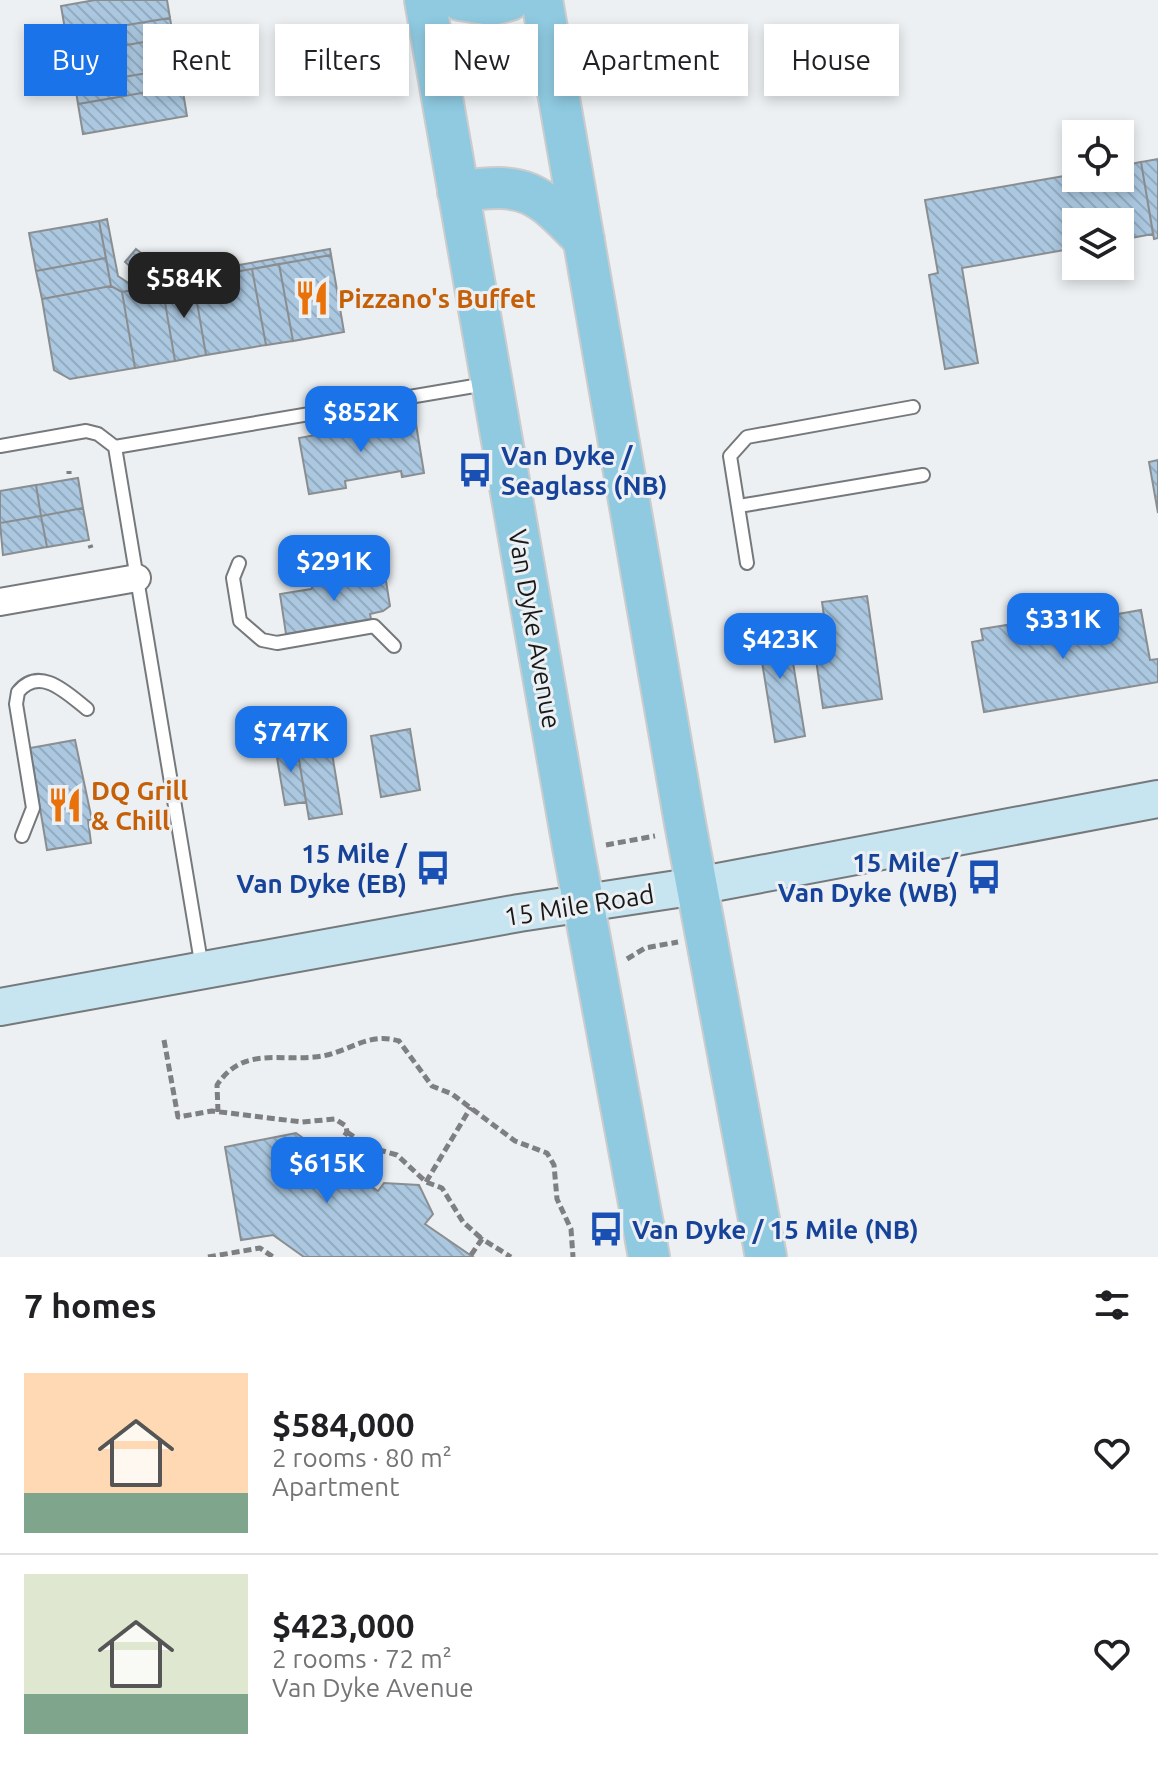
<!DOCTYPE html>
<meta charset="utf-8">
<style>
body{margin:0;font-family:Ubuntu,sans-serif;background:#f6f6f6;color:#202124;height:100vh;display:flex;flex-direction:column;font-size:30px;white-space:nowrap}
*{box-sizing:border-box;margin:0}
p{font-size:26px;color:#757577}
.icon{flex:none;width:44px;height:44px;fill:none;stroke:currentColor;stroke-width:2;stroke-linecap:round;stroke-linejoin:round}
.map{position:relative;height:1257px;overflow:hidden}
.sheet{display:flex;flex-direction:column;background:#fff;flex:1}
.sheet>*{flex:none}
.top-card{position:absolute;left:24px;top:24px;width:1110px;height:72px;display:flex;gap:16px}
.controls{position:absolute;left:1062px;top:120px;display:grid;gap:16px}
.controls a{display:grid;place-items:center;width:72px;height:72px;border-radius:0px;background:#fff;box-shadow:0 4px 12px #0003;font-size:40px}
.price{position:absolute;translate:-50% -68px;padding:0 18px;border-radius:16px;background:#1a73e8;color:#fff;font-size:26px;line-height:52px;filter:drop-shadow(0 2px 4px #0008)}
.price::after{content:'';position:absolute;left:50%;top:48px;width:24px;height:18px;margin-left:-12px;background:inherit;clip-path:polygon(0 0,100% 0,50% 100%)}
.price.on{background:#222;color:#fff}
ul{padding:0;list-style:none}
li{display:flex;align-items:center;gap:24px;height:200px;padding:0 24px}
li+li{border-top:2px solid #e0e0e0}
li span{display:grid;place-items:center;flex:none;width:224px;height:160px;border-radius:0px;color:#555}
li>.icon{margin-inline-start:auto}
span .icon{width:96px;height:96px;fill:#fffc;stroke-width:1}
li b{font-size:34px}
h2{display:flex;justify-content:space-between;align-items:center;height:96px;padding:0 24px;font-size:34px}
.chip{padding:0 28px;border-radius:0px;background:#fff;box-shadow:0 4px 12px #0003;font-size:28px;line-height:72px}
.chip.on{background:#1a73e8;color:#fff}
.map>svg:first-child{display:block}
</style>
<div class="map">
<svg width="1158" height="1257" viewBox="0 0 1158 1257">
<defs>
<pattern id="building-back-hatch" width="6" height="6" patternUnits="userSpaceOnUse" patternTransform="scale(2)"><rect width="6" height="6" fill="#abc8e0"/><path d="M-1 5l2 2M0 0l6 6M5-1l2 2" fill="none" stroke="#92abc0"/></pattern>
</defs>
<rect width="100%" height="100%" fill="#ecf0f2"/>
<path fill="url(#building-back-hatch)" stroke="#8b8e90" stroke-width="2" d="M95 0H167L170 18 66 35 61 6Z
M170 18 173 37 69 55 66 35Z
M178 36 184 67 178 68 173 37Z
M173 37 178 68 75 85 69 55Z
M178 68 182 86 78 104 75 85Z
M182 86 187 116 83 134 78 104Z
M1158 159V238L1154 239 1141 162Z
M1141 162 1153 234 1120 240V222H1076V248L962 268 978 363 945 369 929 275 938 273 925 200 1076 174V178H1120V166Z
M107 219 118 276 130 284 330 249 331 255 122 292 111 286 99 221Z
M99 221 106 258 36 271 29 233Z
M136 249 150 260 139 274 125 262Z
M331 255 344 332 293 341 279 264Z
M106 258 111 286 42 299 36 271Z
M279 264 293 341 266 345 252 269Z
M252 269 266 345 206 355 193 279Z
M193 279 206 355 175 361 162 285Z
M162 285 175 361 135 368 122 292Z
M111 286 122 292 135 368 70 379 54 370 42 299Z
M415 418 424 473 402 477 401 471 345 481 346 488 309 494 299 438 343 430 342 426Z
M1158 460V513L1149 462Z
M78 478 83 508 41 516 36 485Z
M36 485 41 516 0 523V491Z
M83 508 89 540 47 547 41 516Z
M41 516 47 547 3 555 0 523Z
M343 576 348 581 376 577 386 581 390 606 383 611 370 614 371 619 286 634 280 594 311 589 317 581Z
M867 596 882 699 823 708 811 625 825 623 822 602Z
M1141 610 1150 660 1158 659V682L984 712 972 642 983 640 981 629 1007 625 1009 633Z
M786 620 805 736 775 742 756 625Z
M410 729 420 790 381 797 371 736Z
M75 740 92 820H88L91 843 47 850 30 748Z
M305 740 306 751 331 747 342 814 309 819 296 742Z
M296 742 306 802 285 805 275 746Z
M296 1133 378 1191 384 1183 419 1185 433 1214 425 1224 473 1257H304L273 1235 241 1240 225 1147Z"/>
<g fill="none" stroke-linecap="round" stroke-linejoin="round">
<g stroke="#76797b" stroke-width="16">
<path id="service" d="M0 446 86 431 98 434 115 447 486 384
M115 447 202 968
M739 506 923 475
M239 563 233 578 240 621 262 640 277 643 374 626 394 646
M747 563 730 456 747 437 913 407
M22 836 33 808 16 704 18 692C40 665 68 694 87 709"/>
</g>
<g stroke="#76797b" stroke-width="30">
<path id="minor" d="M0 602 137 578"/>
</g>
<g stroke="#76797b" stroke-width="40">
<path id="secondary" d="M0 1007 519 913 697 886 1158 799"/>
</g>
<g stroke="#cccccd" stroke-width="44">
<path id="primary" d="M425 0 573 847 649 1257
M460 0 492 5 510 0
M542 0 685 823 766 1257
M458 192C526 181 538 192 584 240"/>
</g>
<path stroke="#7d7f81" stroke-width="5" stroke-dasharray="8 4" stroke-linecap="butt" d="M69 471V474
M90 545 91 548
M606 845 655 836
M627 959 645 948 678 942
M164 1040 178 1117 212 1111 302 1122 335 1119 346 1126 347 1132 330 1157
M218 1112 217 1085C242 1047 277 1061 314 1057 347 1055 365 1031 399 1041L432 1086 452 1094 515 1141 547 1153 554 1165 557 1199 571 1229 573 1257
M347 1132 369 1147 397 1155 426 1182 442 1188 463 1222 482 1239
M426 1182 471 1107
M471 1255 482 1239 511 1257
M208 1257 260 1248 273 1257"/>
<use href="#service" stroke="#fff" stroke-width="12"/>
<use href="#minor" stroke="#fff" stroke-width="26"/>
<use href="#secondary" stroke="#c7e5f0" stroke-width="36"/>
<use href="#primary" stroke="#8fcae1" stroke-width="40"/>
</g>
<defs>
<g id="restaurant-bare" transform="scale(2.76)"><path d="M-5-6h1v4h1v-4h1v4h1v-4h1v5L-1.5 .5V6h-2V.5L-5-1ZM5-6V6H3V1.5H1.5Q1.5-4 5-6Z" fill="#e8710a" stroke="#ecf0f2" stroke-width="2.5" paint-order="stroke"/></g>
<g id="bus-bare" transform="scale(2.76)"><path d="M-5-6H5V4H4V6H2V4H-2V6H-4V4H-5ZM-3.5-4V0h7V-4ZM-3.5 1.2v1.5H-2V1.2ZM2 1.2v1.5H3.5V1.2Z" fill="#1a4fb4" stroke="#ecf0f2" stroke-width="2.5" paint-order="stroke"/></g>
</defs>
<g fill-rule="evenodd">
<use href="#restaurant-bare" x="312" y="298"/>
<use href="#bus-bare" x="475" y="470"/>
<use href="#restaurant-bare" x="65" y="805"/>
<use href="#bus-bare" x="433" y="868"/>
<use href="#bus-bare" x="984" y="877"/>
<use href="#bus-bare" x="606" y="1229"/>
</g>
<g text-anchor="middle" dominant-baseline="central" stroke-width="6" stroke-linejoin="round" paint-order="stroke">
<g font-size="26" font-weight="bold" fill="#c56008" stroke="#ecf0f2" text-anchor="start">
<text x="338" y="298">Pizzano's Buffet</text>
<text x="91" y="790">DQ Grill<tspan x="91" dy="30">&amp; Chill</tspan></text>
</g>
<g font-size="26" font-weight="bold" fill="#164399" stroke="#ecf0f2" text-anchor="start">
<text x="501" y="455">Van Dyke /<tspan x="501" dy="30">Seaglass (NB)</tspan></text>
<text x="407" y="853" text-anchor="end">15 Mile /<tspan x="407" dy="30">Van Dyke (EB)</tspan></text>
<text x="958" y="862" text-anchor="end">15 Mile /<tspan x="958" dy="30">Van Dyke (WB)</tspan></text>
<text x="632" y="1229">Van Dyke / 15 Mile (NB)</text>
</g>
<g font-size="26" fill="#18191a" stroke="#ecf0f2">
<text transform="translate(535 629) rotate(80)">Van Dyke Avenue</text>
<text transform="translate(579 905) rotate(-9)">15 Mile Road</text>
</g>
</g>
</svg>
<div class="controls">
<a><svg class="icon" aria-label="locate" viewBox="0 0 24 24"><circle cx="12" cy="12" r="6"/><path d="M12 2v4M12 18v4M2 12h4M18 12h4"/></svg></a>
<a><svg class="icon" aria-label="layers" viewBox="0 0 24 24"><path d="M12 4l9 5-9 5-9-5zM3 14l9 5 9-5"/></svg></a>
</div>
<b class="price on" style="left:184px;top:320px">$584K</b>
<b class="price" style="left:361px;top:454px">$852K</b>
<b class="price" style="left:334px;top:603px">$291K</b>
<b class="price" style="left:1063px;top:661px">$331K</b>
<b class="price" style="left:780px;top:681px">$423K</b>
<b class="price" style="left:291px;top:774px">$747K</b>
<b class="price" style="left:327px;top:1205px">$615K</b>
<div class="top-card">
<a class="chip on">Buy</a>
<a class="chip">Rent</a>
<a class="chip">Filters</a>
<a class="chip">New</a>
<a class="chip">Apartment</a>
<a class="chip">House</a>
</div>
</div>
<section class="sheet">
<h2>7 homes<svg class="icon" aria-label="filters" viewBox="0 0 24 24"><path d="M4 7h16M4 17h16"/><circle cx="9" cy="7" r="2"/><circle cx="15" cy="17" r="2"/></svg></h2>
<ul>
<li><span style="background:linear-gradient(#ffd9b3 75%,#7fa58c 0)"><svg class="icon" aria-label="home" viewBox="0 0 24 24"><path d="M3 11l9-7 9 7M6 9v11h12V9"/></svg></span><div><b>$584,000</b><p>2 rooms · 80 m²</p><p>Apartment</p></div><svg class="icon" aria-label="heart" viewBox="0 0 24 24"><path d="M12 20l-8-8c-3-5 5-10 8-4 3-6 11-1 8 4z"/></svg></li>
<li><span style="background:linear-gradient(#dfe7d0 75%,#7fa58c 0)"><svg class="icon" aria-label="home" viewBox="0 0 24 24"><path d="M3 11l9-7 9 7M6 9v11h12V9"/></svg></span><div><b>$423,000</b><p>2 rooms · 72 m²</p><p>Van Dyke Avenue</p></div><svg class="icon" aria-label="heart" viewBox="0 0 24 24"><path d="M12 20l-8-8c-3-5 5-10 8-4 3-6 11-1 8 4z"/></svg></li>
</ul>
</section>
